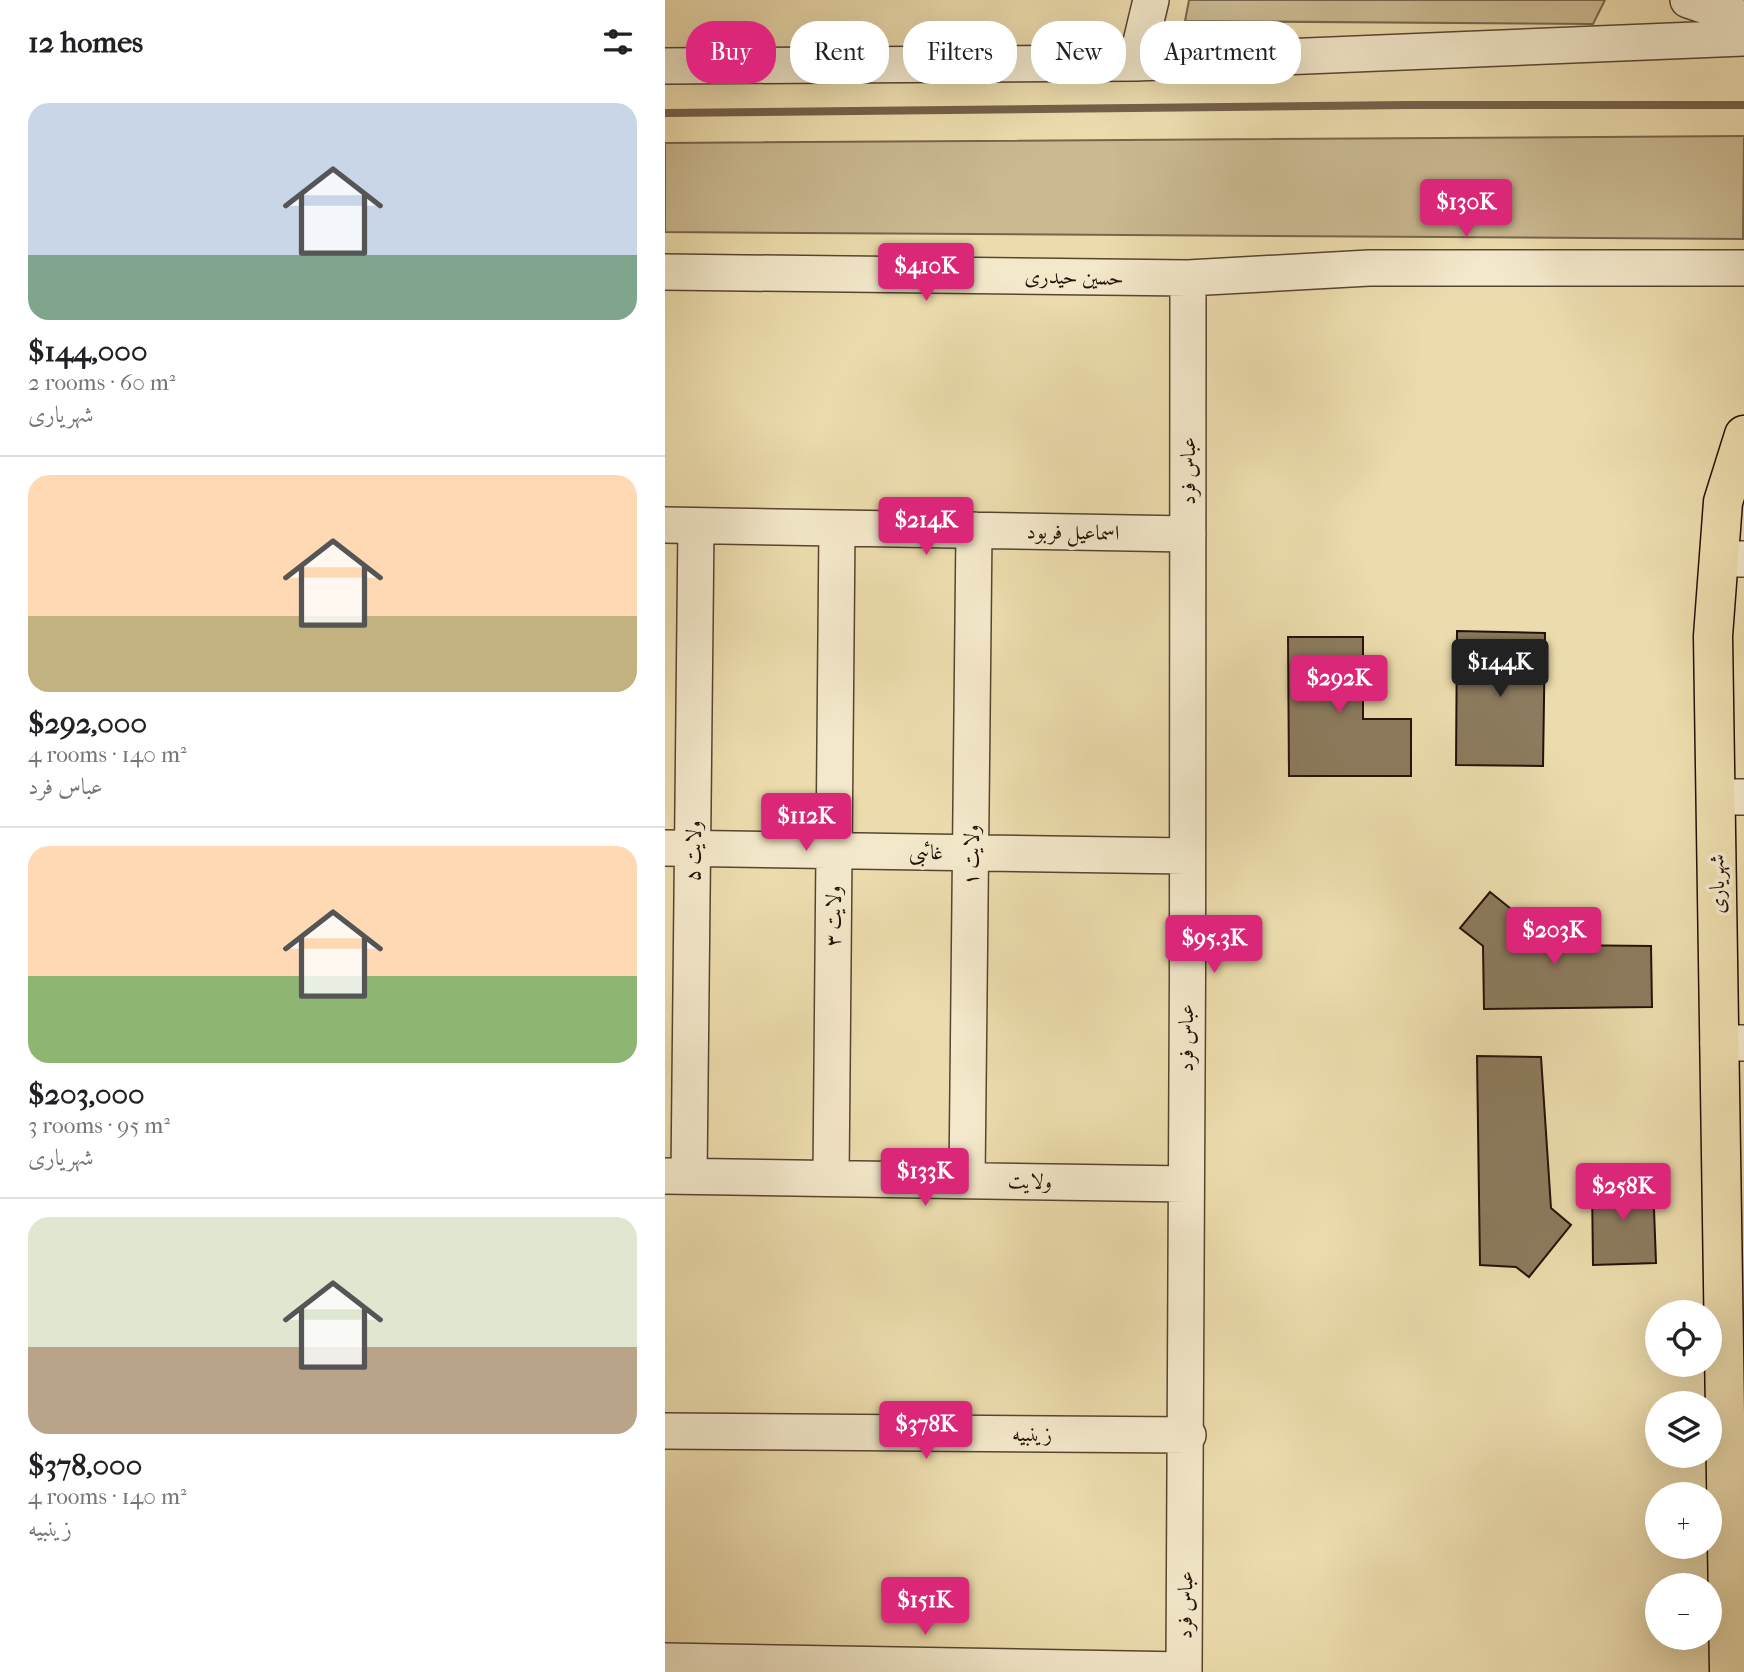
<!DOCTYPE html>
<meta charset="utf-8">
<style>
body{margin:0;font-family:"IM FELL French Canon",Amiri,serif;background:#f2f2f2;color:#202124;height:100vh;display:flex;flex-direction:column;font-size:26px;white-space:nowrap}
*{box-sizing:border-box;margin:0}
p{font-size:23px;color:#757577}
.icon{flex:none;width:38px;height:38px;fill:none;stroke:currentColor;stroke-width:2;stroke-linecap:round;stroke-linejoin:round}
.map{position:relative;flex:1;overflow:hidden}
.panel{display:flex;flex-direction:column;background:#fff;width:665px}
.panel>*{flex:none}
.guide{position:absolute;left:21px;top:21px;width:665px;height:63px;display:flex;gap:14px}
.tools{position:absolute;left:980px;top:1300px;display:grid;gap:14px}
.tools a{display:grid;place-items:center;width:77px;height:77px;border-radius:50%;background:#fff;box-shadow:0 7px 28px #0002;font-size:35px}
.price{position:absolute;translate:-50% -60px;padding:0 16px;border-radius:7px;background:#db2777;color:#fff;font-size:23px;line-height:46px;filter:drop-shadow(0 2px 4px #0008)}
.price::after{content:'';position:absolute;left:50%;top:42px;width:21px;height:16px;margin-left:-10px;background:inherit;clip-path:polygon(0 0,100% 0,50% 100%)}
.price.selected{background:#222;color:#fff}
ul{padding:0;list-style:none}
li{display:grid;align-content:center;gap:14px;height:371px;padding:0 28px}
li+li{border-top:2px solid #e0e0e0}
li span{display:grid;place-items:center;height:217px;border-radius:21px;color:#555}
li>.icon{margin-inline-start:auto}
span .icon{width:126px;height:126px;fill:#fffc;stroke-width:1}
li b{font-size:30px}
h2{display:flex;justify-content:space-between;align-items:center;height:84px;padding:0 28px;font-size:30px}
.chip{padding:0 24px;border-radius:28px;background:#fff;box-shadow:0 7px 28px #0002;font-size:24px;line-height:63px}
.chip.selected{background:#db2777;color:#fff}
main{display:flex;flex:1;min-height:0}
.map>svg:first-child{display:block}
</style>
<main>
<section class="panel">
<h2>12 homes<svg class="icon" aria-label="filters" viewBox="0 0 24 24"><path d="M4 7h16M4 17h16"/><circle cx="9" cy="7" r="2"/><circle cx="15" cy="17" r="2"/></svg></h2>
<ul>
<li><span style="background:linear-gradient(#c9d6e8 70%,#7fa58c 0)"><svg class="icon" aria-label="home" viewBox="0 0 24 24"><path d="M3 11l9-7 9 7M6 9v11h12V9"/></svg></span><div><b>$144,000</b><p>2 rooms · 60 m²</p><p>شهریاری</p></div></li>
<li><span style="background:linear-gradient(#ffd9b3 65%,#c2b280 0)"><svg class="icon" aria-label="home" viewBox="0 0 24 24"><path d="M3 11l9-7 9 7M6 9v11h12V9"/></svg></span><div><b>$292,000</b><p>4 rooms · 140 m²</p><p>عباس فرد</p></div></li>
<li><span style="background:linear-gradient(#ffd9b3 60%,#8fb573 0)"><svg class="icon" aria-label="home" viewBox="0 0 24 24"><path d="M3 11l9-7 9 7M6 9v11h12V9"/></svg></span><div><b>$203,000</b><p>3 rooms · 95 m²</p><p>شهریاری</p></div></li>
<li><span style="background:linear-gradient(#dfe7d0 60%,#b9a48a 0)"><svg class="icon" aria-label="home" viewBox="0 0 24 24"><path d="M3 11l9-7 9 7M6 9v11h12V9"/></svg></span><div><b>$378,000</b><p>4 rooms · 140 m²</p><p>زینبیه</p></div></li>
</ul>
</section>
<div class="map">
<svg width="1079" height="1672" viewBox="0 0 1079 1672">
<rect width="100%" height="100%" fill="#ecdcad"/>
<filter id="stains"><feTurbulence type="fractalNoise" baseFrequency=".00286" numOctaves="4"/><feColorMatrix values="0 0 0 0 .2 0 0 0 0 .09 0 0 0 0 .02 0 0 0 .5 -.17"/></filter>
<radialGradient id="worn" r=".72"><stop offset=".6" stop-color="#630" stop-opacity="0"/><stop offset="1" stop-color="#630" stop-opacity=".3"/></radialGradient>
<path fill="#cab991" stroke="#78654c" stroke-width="2" d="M524 0H940L928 24 520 21Z
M1079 136 1078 239 0 232V143Z"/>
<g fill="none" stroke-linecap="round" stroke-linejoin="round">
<path stroke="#746149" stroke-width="8" d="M0 113 742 105H1079"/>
</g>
<path fill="#8c7b5e" stroke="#251108" stroke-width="2" d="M792 631 880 633 878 766 791 765Z
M623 637H698V719H746V776H624Z
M825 892 891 945 986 946 987 1007 819 1009 818 946 795 928Z
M812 1056 876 1057 886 1208 906 1225 864 1277 851 1267 815 1265Z
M927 1182H988L991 1263 928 1265Z"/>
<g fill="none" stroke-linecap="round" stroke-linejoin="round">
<g stroke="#574431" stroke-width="38">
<path id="minor" d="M1023 0 1079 19
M471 63 486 0
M0 66 471 63 1079 38
M0 272 523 278 704 268H1079
M0 525 523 534
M1056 559H1079
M1051 797H1079
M0 848 521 856
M1053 1043H1079
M0 1176 521 1184
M24 1176 31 526
M166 1178 172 528
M302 1180 309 530
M0 1431 523 1435
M0 1661 519 1670
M519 1672C524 1207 522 743 523 278"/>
</g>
<g stroke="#251108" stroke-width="41">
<path id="major" d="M1064 1672 1048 636 1058 502 1079 435"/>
</g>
<use href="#minor" stroke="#f3e8ca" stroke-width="35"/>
<use href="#major" stroke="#ecdcad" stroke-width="38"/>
</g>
<g text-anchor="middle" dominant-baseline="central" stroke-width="7" stroke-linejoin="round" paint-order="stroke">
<g font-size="21" fill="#251108" stroke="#f3e8ca">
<text transform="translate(409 277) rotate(1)">حسین حیدری</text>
<text transform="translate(523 471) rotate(-90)">عباس فرد</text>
<text transform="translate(408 532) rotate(1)">اسماعیل فربود</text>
<text transform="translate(28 851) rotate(-89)">ولایت ۵</text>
<text transform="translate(261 852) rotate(1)">غائبی</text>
<text transform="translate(306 855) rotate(-89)">ولایت ۱</text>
<text transform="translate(1052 884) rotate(-91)">شهریاری</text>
<text transform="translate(168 916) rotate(-89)">ولایت ۳</text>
<text transform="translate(521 1038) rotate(-90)">عباس فرد</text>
<text transform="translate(365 1181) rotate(1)">ولایت</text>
<text x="367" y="1434">زینبیه</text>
<text transform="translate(520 1605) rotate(-89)">عباس فرد</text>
</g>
</g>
<rect width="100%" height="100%" filter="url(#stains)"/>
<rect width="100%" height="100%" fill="url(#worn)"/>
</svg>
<div class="tools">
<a><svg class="icon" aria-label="locate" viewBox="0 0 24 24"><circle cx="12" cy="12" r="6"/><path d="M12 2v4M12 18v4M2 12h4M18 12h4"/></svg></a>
<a><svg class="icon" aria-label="layers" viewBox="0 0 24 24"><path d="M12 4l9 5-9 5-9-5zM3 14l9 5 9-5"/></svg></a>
<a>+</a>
<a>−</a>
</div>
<b class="price" style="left:801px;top:239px">$130K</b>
<b class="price" style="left:261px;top:303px">$410K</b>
<b class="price" style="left:261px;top:557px">$214K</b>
<b class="price selected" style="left:835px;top:699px">$144K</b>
<b class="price" style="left:674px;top:715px">$292K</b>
<b class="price" style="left:141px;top:853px">$112K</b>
<b class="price" style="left:889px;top:967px">$203K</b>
<b class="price" style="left:549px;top:975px">$95.3K</b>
<b class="price" style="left:260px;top:1208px">$133K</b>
<b class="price" style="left:958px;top:1223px">$258K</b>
<b class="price" style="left:261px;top:1461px">$378K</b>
<b class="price" style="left:260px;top:1637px">$151K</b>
<div class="guide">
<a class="chip selected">Buy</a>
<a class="chip">Rent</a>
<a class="chip">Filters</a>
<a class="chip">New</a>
<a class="chip">Apartment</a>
</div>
</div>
</main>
